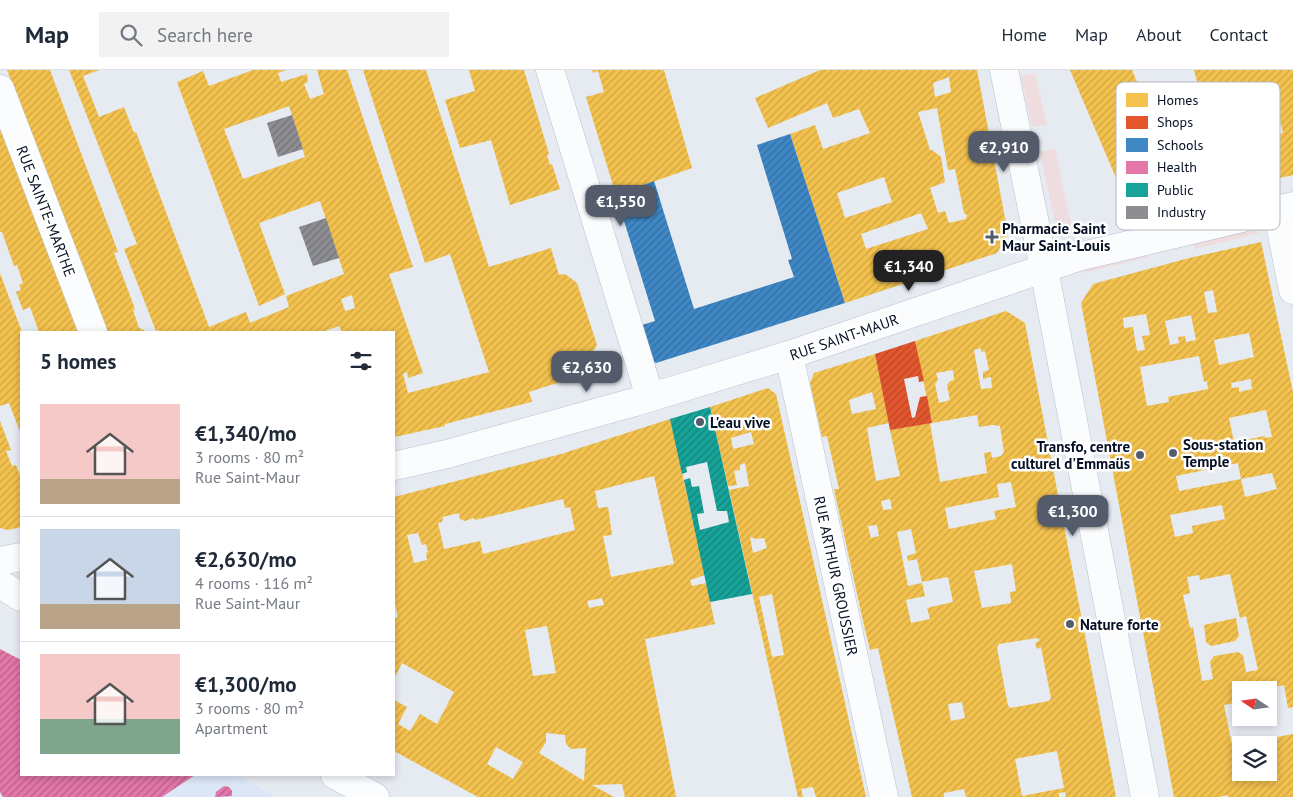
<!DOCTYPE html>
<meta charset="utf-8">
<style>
body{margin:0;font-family:"PT Sans",sans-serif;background:#f2f2f3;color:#1f2937;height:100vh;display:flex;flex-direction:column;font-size:19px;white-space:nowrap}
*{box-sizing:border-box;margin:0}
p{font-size:16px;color:#747a83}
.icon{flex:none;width:28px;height:28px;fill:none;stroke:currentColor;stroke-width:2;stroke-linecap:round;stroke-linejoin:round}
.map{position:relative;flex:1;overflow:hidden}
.sheet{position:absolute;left:20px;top:261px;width:375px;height:445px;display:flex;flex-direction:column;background:#fff;border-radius:0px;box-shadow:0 2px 8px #0003}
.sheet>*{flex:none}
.needle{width:32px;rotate:283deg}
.tools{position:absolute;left:1232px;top:611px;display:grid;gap:10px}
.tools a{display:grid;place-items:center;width:45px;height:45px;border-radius:0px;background:#fff;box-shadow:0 2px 8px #0003;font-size:25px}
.price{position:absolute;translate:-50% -42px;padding:0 11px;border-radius:10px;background:#545c6c;color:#fff;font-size:16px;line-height:32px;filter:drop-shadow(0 1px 2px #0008)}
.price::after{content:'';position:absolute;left:50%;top:30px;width:15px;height:11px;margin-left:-8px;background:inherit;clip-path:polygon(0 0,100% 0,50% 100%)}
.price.selected{background:#222;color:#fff}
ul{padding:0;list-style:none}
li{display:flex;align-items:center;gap:15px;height:125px;padding:0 20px}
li+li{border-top:1px solid #e0e1e3}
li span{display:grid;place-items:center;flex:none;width:140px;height:100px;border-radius:0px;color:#555}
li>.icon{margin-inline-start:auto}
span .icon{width:60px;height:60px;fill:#fffc;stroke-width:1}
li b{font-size:21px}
h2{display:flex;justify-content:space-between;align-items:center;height:60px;padding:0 20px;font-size:21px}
header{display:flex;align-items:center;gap:30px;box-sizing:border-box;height:70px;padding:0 25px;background:#fff;border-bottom:1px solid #e0e1e3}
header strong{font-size:24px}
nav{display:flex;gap:28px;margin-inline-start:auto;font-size:18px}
.search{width:350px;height:45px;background:#f2f2f3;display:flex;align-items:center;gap:12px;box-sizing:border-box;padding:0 18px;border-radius:0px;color:#747a83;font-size:19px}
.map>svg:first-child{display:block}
</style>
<header>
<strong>Map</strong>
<div class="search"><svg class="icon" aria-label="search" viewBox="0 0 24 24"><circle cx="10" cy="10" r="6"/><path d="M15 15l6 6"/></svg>Search here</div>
<nav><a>Home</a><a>Map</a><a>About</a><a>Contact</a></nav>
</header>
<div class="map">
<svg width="1293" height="727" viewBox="0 0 1293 727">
<defs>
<pattern id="homes-hatch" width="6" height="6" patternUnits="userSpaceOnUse" patternTransform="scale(1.25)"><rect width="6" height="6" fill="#f2c14e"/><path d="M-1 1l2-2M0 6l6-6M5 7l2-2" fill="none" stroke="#cea544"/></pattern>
<pattern id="shops-hatch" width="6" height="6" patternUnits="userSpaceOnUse" patternTransform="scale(1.25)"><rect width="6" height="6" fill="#e4572e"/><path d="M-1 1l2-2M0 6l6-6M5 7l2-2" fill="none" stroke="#b74727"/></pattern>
<pattern id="schools-hatch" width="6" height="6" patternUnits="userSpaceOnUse" patternTransform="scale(1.25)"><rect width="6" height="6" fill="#3f88c5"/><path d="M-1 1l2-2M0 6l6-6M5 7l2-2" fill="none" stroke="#336ea0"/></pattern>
<pattern id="health-hatch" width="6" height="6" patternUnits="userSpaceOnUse" patternTransform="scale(1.25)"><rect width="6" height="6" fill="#e377a8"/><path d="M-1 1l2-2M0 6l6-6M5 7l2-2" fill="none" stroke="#b66089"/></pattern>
<pattern id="public-hatch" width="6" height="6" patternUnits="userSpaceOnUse" patternTransform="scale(1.25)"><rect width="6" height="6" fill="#17a398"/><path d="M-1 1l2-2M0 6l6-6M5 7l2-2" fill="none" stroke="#13837c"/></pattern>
<pattern id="industry-hatch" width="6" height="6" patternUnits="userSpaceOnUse" patternTransform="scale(1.25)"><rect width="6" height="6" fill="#8d8d92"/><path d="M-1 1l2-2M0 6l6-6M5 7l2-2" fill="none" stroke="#717277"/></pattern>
</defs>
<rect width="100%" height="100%" fill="#e6eaf1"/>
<path fill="#dbe6f7" d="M0 579 21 590V705H236L276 727H0Z"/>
<path fill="#efdcde" d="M1035 3 1047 54 1032 57 1021 6Z
M1055 79 1072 159 1057 162 1040 82Z
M1256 154 1259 163 1195 179 1192 169Z
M1146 178 1148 187 1084 203 1082 193Z"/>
<path fill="url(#homes-hatch)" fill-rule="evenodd" d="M7 0H50L118 182 114 183 135 239 133 240 139 258 144 260 145 262H107Z
M69 0H99L83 6 99 47 124 37 134 63 136 62 209 257 246 242 250 253 289 237 286 226 344 204 320 131 259 153 285 224 259 236 177 12 203 1 209 16 253 0H286L278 3 281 12 307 4 308 12 304 14 310 29 324 24 317 0H347L413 197 389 204 423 303 408 308 407 302 403 304 408 323 489 302 450 184 425 193 363 0H426L489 197 551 178 559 205 565 204 577 213 597 275 579 306 529 322 532 331 531 332 445 354V356L394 367V262H342L339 256 322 262H160L159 260 156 261 124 179 137 174ZM289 36 305 87 243 109 224 59ZM352 225 355 238 345 241 341 229Z
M469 0H524L549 84 547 85 550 95 552 94 560 119 510 135 491 70 460 78 445 30 475 21Z
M592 0H664L692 98 616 125 586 27 604 22 598 1 593 3Z
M820 0H977L1008 164 997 183 845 233 790 64 815 55 823 79 870 63 859 39 833 48 827 33 768 58 755 28ZM949 7 951 22 935 27 933 13ZM937 38 948 100 955 99 964 143 967 145 966 149 949 153 945 141 938 143 930 118 945 112 941 87 932 80H930L918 42ZM884 107 892 132 845 148 837 123ZM921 143 928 159 866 179 861 164Z
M1070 0H1132L1154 53 1188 73 1202 69 1206 70 1203 58 1209 56 1194 0H1293V105L1162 135 1156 132 1153 137 1122 121 1125 117 1119 115ZM1277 38 1283 63 1229 76 1224 52Z
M0 57 62 219 78 262H39L30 237 23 240 16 222 21 220 19 215 23 213 17 195 14 196 2 162H0Z
M1261 172 1293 322V637L1288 638 1284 615 1260 620H1241V632L1224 635 1232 675 1293 664V727H1228L1227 725 1220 727H1174L1081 233 1093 214 1189 188ZM1213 220 1217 242 1208 243 1204 222ZM1146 244 1150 265 1142 266 1145 280 1137 281 1133 257 1124 258 1123 248ZM1191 245 1196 270 1186 272 1185 266 1178 267 1179 273 1170 275 1165 251ZM1249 263 1254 287 1219 295 1214 270ZM1199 286 1204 312 1207 311 1208 319 1168 327 1169 332 1147 336 1140 297ZM1251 309 1252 319 1239 322V317L1232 318 1231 313ZM1266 340 1272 367 1265 368V366L1234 372 1229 348ZM1238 393 1241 409 1272 403 1277 419 1245 427 1241 409 1179 421 1176 406ZM1222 435 1225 449 1192 456 1193 463 1175 467 1170 445ZM1230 504 1240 548 1246 546 1258 600 1246 602 1243 585 1238 582 1214 586 1210 592 1213 609 1202 611 1193 557 1190 558 1183 525 1190 523 1187 507 1199 505 1200 510ZM1241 675H1269V702H1241Z
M0 203 22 262 21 364 9 333 0 336Z
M1006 241 1025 253 1116 727H1066L1065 722 1059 723V727H966L964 719 944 723V727H912L878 578 870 580 863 551 834 419H839L827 366 822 367 810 313 814 303 875 284 889 353 867 358 876 411 900 406 890 360 930 353 940 412 987 403 984 383 991 382 992 388 1001 386 1004 382 1000 356 993 355 979 357 977 345 932 353 915 271ZM981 278V282L985 281 989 300 983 302V309L991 307 992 318 981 319 974 280ZM953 300 954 310 950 311 947 315 950 330 939 333 935 314 938 310 936 303ZM872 322 876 339 852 344 849 330ZM1011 412 1016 437 994 441 996 449 949 459 945 438 999 427 997 414ZM890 429 892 439 883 440 881 431ZM877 455 879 466 871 468 868 456ZM911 459 916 483 907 486 908 491 917 489 922 512 948 507 953 532 927 538 930 549 911 553 906 530 925 526 922 513 908 516 897 462ZM1012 494 1016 521 1010 522 1011 533 982 538 974 501ZM1037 568 1040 570 1035 573 1037 579 1041 577 1051 628 1049 631 1011 638 1008 636 997 578 999 574ZM962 632 965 648 951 651 948 634ZM1057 681 1064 718 1022 726 1015 689Z
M768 318 776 324 866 727H816L813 717 801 719 803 727H798L729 420 749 416 745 393 740 395V400L734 401 737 415 728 416 710 337ZM751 362 754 374 733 379 731 368ZM750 467 756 469 764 468 767 478 753 483ZM772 524 784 585 772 587 759 527Z
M670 349 705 505 690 510 692 516 706 513 715 554 645 569 676 727H625L622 714 592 715 614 727H478L394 681V630L407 637 398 654 410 661 420 644 437 654 454 622 402 593 394 609V549L398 547 394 529V427L561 384ZM654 406 674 494 611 507 603 466 612 465 608 437 598 438 595 421ZM563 429 565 438 570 437 575 460 483 484 480 471 444 479 438 453 442 452 443 447 459 443 460 449 465 451 474 448 475 450ZM418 463 422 475 426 474 428 482 426 483 427 490 414 493 407 465ZM602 528 604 535 589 538 587 531ZM547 556 556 603 533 606 525 560ZM546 663 565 665 566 674 571 679 586 678 584 711 539 683 546 672ZM496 677 523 692 513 709 487 694Z
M0 351 11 380 6 381 12 396 16 395 21 408V457L8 460 0 458Z
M1236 548 1239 566 1235 571 1211 576 1206 572 1204 555Z"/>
<path fill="url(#shops-hatch)" d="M915 271 924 311 919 312 918 306 904 309 912 348 915 347 920 327 927 326 932 353 890 360 875 284Z"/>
<path fill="url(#schools-hatch)" d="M790 64 845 233 656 293 653 291 642 255 655 251 616 125 654 111 694 239 794 207 788 190 792 189 757 75Z"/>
<path fill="url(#health-hatch)" d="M0 579 21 590V705H195L162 727H3L0 722Z
M224 716 229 717 232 721V726L215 727 216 722Z"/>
<path fill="url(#public-hatch)" d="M710 337 752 524 710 532 684 410 690 408 692 417 699 416 704 443 697 444 700 460 729 452 727 441H717L707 392 686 397 687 402 682 404 670 349Z"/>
<path fill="url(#industry-hatch)" d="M292 45 303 79 278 87 267 53Z
M326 148 339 188 313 196 299 157Z"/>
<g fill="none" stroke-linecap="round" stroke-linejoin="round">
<g stroke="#b9c1ce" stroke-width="29">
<path id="minor" d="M550 0 650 327
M1004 0 1039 173 1145 727
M0 19 93 262
M1277 139 1293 220
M789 285 884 727
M394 396 447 384 635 332 789 285 1078 187 1293 136
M0 491 21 487
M0 514 21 527
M335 705 375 727"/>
</g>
<use href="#minor" stroke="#fbfcfd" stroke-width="28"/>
</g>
<g fill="#545c6c" stroke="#fff" stroke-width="2">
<path d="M989.5 159.5h5v5h5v5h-5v5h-5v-5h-5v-5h5z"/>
<circle cx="700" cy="352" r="5"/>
<circle cx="1173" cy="383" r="5"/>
<circle cx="1140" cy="385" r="5"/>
<circle cx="1070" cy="554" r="5"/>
</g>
<g text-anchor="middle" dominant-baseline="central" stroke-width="5" stroke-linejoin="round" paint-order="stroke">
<g font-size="15" fill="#051024" stroke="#fff">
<text transform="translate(46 141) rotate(69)">RUE SAINTE-MARTHE</text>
<text transform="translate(844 267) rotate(-19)">RUE SAINT-MAUR</text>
<text transform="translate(836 506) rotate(78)">RUE ARTHUR GROUSSIER</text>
</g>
<g font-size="15" font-weight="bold" fill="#051024" stroke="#fff" text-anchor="start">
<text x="1002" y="158">Pharmacie Saint<tspan x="1002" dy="17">Maur Saint-Louis</tspan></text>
<text x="710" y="352">L'eau vive</text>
<text x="1183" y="374">Sous-station<tspan x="1183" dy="17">Temple</tspan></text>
<text x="1130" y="376" text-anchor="end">Transfo, centre<tspan x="1130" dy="17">culturel d'Emmaüs</tspan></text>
<text x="1080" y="554">Nature forte</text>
</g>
</g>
<rect x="1116" y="12" width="164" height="148" rx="8" fill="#fff" stroke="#b4b7bd" stroke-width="1"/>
<rect x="1126" y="23" width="22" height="14" fill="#f2c14e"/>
<rect x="1126" y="46" width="22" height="13" fill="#e4572e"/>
<rect x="1126" y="68" width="22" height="14" fill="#3f88c5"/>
<rect x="1126" y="91" width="22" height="13" fill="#e377a8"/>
<rect x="1126" y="113" width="22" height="14" fill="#17a398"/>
<rect x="1126" y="136" width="22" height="13" fill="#8d8d92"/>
<g font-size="14" fill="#051024">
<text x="1157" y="35">Homes</text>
<text x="1157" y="57">Shops</text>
<text x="1157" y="80">Schools</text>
<text x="1157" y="102">Health</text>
<text x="1157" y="125">Public</text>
<text x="1157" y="147">Industry</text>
</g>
</svg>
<div class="tools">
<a><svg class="needle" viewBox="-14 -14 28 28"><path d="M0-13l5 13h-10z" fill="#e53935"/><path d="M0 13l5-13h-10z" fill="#747a83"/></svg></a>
<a><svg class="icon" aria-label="layers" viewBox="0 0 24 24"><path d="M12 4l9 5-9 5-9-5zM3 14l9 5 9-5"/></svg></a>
</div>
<b class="price" style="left:1004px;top:103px">€2,910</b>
<b class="price" style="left:621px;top:157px">€1,550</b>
<b class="price selected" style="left:909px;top:222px">€1,340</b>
<b class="price" style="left:587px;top:323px">€2,630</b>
<b class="price" style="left:1073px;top:467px">€1,300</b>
<section class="sheet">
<h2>5 homes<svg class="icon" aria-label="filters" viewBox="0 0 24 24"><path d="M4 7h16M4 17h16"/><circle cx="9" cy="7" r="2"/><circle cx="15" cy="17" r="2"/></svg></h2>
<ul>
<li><span style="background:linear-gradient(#f6c9c9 75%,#b9a48a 0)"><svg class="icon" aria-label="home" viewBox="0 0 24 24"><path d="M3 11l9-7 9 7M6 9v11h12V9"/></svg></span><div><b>€1,340/mo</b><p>3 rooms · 80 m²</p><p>Rue Saint-Maur</p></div></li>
<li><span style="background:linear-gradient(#c9d6e8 75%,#b9a48a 0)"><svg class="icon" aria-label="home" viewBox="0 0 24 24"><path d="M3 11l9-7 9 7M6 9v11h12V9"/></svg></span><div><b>€2,630/mo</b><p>4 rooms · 116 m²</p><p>Rue Saint-Maur</p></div></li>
<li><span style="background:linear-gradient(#f6c9c9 65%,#7fa58c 0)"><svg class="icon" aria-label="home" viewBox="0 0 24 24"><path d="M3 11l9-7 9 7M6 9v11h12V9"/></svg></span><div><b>€1,300/mo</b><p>3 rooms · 80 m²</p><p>Apartment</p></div></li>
</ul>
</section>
</div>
